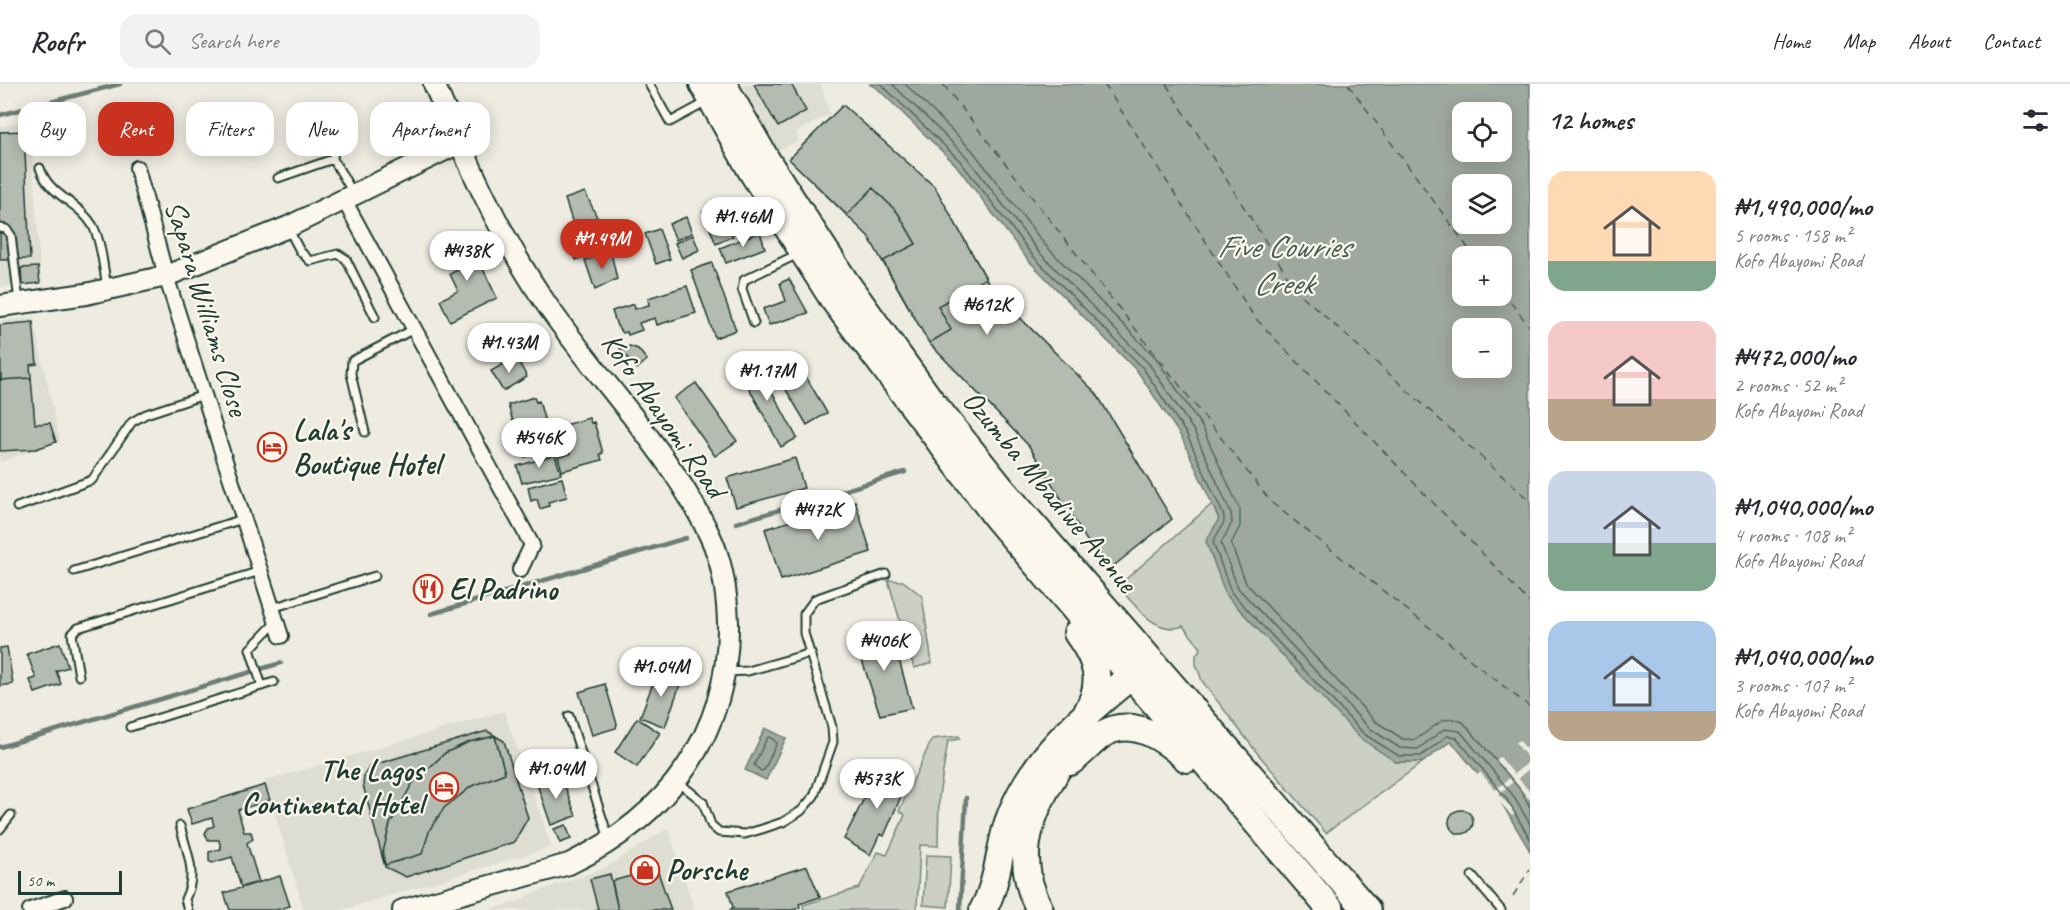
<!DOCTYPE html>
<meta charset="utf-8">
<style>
body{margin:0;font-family:Caveat,sans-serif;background:#f2f2f3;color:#2b2b33;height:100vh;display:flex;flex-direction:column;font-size:22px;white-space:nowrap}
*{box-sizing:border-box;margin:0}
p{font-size:20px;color:#7c7c81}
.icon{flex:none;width:33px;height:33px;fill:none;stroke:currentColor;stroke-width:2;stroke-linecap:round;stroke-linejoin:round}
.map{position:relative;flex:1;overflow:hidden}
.sheet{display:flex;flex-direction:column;background:#fff;width:540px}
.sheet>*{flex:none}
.guide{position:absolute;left:18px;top:18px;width:570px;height:54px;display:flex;gap:12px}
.tools{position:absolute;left:1452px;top:18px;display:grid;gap:12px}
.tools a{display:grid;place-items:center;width:60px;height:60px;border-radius:12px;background:#fff;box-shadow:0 3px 15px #0003;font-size:30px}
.scale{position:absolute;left:18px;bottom:15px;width:104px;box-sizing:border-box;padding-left:6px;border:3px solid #1f3d34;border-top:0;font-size:16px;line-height:21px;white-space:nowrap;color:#1f3d34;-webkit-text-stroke:4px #fbf7ec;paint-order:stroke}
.price{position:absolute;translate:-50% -51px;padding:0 14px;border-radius:21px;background:#fff;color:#222;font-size:20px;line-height:39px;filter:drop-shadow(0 2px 3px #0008)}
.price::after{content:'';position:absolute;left:50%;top:36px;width:18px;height:14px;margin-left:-9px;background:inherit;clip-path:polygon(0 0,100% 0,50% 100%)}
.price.active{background:#c8321e;color:#fff}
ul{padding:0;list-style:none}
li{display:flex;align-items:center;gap:18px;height:150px;padding:0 18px}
li span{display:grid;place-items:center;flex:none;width:168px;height:120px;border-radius:18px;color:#555}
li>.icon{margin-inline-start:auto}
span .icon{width:72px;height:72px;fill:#fffc;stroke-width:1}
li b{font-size:26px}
h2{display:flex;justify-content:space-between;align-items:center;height:72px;padding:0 18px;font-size:26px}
.pill{padding:0 21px;border-radius:18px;background:#fff;box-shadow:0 3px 15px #0003;font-size:21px;line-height:54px}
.pill.active{background:#c8321e;color:#fff}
header{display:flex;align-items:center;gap:36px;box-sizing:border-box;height:84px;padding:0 30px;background:#fff;border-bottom:2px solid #e1e1e2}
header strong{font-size:28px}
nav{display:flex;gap:33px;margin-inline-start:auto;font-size:21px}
.search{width:420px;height:54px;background:#f2f2f3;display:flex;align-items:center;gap:15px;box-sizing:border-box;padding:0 21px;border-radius:18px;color:#7c7c81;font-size:22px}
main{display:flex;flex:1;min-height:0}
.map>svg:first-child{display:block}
</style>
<header>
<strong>Roofr</strong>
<div class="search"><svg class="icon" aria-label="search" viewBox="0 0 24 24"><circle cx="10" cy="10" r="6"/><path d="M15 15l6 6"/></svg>Search here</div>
<nav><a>Home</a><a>Map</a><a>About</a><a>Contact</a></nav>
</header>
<main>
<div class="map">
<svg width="1530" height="826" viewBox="0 0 1530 826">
<rect width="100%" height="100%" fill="#eeece1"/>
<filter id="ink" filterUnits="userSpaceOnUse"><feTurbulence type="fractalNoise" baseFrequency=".0167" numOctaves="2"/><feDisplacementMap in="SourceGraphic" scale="12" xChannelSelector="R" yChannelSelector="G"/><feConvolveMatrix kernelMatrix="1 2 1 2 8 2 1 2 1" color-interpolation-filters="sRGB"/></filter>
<g filter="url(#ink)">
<path fill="#ddddd2" d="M742 0H821L830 30 796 48 799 57 777 66 762 39 763 35 758 34 760 29 755 28 756 24 752 23V18L748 17 746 7 741 5Z
M30 34 41 199 0 203V43Z
M33 234 60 357 0 378V237Z
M504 627 552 763 342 826H304L265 697Z
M668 744 695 826H488L524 816 525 812 607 783Z"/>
<path fill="#cbcfc4" stroke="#75867c" stroke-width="1.5" d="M1212 420 1219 435 1396 678H1423L1326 749 1258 670 1202 597 1196 580V571L1201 564 1183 542C1155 552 1135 521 1118 502Z
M888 496 903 497 922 512 932 579 914 584Z
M959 652 960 655 948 657 939 712 938 762 920 761 917 825 920 826H804L803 821 859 804 878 768 887 771 905 731 899 727 932 655Z
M926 771 951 772 948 823 923 821Z"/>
<path fill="#9fa89f" stroke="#6c7d74" stroke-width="1.5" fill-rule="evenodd" d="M869 0H1530V767L1501 718 1451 657 1423 678H1396L1360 654 1226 511 1206 457 1219 435 1182 354 1138 288 1028 176 956 81 877 4ZM1462 28H1502V68H1462ZM1462 100H1502V140H1462ZM1462 172H1502V212H1462ZM1462 244H1502V284H1462Z
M765 644 786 654 766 696 745 686Z"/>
<path fill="#eeece1" d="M1519 656 1530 669V684L1518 694 1530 708V716L1514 697 1499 710 1515 729 1512 732 1477 692 1480 688 1495 706 1511 693 1496 676 1500 673 1514 690 1530 677 1516 659Z"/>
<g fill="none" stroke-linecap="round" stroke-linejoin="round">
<path stroke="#52685f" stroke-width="1.5" d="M881 0 960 77 1033 172 1143 284 1187 351 1224 432V438L1213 458 1231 508 1364 650 1399 672H1421L1447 652 1456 653 1506 714 1530 755
M892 0 966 72 1038 167 1149 280 1194 347 1231 429 1232 439 1221 459 1238 504 1369 644 1400 664 1418 665 1444 645 1460 647 1512 710 1530 740
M905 0 972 66 1045 161 1156 274 1202 343 1240 426V442L1231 460 1246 499 1375 637 1403 655 1415 656 1443 636 1454 635 1463 638 1519 704 1530 723
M770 653 777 659 764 686 761 687 754 681 767 654Z"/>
<path stroke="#6c7d74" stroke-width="4.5" d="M0 31 120 0
M736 439 905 388
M431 530 686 454
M0 663 281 579
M960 826 966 714"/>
<path stroke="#455d54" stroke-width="1.5" stroke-dasharray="8 6" stroke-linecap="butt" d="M943 0 1272 419 1530 623
M1104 0 1255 234 1530 519
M1166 0 1297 207 1530 417
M1348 0 1474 172
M1502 207 1530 243
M1513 812 1530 785"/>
</g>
<path fill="#b4bbb0" stroke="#1f3d34" stroke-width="1.5" d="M754 0H791L806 27 778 43Z
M843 21 935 103 993 207 1096 309 1172 435 1106 488 1029 362 929 259 868 152 789 75Z
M843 21 935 103 986 194 938 222 951 246 929 259 883 177 916 160 898 129 873 104 847 131 789 75Z
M24 47 30 175 0 176V48Z
M585 108 597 133 574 143 565 115Z
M720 121 726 135 709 142 703 128Z
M686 133 692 149 676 156 669 140Z
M727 138 733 152 716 160 710 145Z
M599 142 605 160 586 167 587 172 576 176 574 170 584 167 579 153 568 157 565 149 578 144 580 149Z
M659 145 670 175 656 180 645 150Z
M760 148 765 164 726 179 720 164Z
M693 151 699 166 682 174 675 159Z
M467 152 497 214 450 237 440 216 458 207 450 190 459 185 448 162Z
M611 169 617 195 595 206 585 176Z
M712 179 736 246 715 254 691 186Z
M38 183 40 199 22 201 21 184Z
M789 195 808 229 769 241 763 225 786 217 780 199Z
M687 202 696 229 657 241 655 234 639 239 642 246 628 251 627 248 623 249 617 242 612 227 634 220 635 225 649 221 648 214Z
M33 238 37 280 30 281 31 294 1 296 0 241Z
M630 262 638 265 647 276 637 285 620 265Z
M794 272 827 329 807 341 773 284Z
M516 273 527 293 503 307 491 287Z
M753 273 797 354 781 363 737 282Z
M0 282 1 296 31 294 35 340 50 339 56 358 36 365 0 367Z
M696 299 737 357 715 372 674 314Z
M534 313 536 318 539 317 548 348 544 349 546 354 520 361 508 321Z
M589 334 591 339 594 338 603 369 600 370 602 376 562 387 558 373 570 370 561 342Z
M546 356 549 366 525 373 522 363Z
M555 371 561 390 522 399 517 382Z
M795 374 804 404 736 423 727 394Z
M562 394 567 413 548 418 549 422 540 425 537 415 531 417 528 403Z
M855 417 871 468 781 496 765 445Z
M885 543 892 565 896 564 912 624 880 631 855 555Z
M60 559 68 583 56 587 61 600 35 609 30 596 36 594 27 570Z
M7 563 13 600 0 602V564Z
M658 586 682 595 665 643 640 633Z
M605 600 617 640 616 644 592 651 579 608Z
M637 634 660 649 637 683 615 668Z
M487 647 504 657 528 734 514 758 406 793 385 783 363 701 364 691 370 682Z
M495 652 505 689 472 702 444 724 430 745 422 770 385 781 383 768 390 740 412 700 445 669 469 658Z
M880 682 909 694 884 752 880 750 870 771 844 755Z
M561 692 576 732 551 741 537 700Z
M265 701 270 716 238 726 244 748H251L253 755 247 759 259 798 241 803 232 773 212 779 209 777V768L221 765 219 756H208L205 749 208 744 214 742 212 734 192 740 187 725Z
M1449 738a12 12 0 1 1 24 0a12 12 0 1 1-24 0Z
M566 741 571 755 560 759 554 745Z
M807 782 820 813 799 820 800 824 792 826H730L733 823 728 807Z
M657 785 671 826H618L612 797Z
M610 790 618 826H595L598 825 590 795Z
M280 792 290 822 276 826H230L224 809Z"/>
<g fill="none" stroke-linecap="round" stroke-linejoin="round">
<g stroke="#1f3d34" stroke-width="11">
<path id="lane" d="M649 0 670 38 707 18
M323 33 334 64 333 75 353 109
M40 84C49 112 79 118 93 142 102 159 103 184 107 202
M278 94 333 75
M0 144 6 145 11 151 19 218
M289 146 300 167 310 177 338 170 346 175 375 233
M754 239 742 205 744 196 798 170
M365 348 351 290 352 277 414 245
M17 423 92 396 132 338 146 330 204 311
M74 487 243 435
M272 524 375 492
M726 588 748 587 811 569
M79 592 72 550 78 544 260 487
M262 602 250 565 276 538
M569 632 609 755
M130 643 274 598
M677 697 703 718 711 741 719 748 745 750 762 745 783 738 801 727 814 712 833 658 832 643 804 549V530L815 515 886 490
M180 742C187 768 198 790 185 815L188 826
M0 745 11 731
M1472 792 1501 826"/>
</g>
<g stroke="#1f3d34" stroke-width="18">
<path id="street" d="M137 84 166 192 281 552
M344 116 532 461 520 486
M30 826 65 814"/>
</g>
<g stroke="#1f3d34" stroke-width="24">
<path id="secondary" d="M0 222 86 210 166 192 288 143 459 59
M403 826 569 780C667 733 730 650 728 538 727 511 722 477 710 452 670 367 602 300 549 224 501 155 467 77 434 0"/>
</g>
<g stroke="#1f3d34" stroke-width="30">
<path id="highway" d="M703 0 751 86 833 215 997 434 1331 826
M723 0 767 77 844 196 931 317 1000 403 1367 826
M1077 549C1097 576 1104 598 1087 628
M1070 678C1082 670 1091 658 1103 650 1133 632 1165 655 1187 675
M983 826C998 799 999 766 1008 738 1032 670 1089 627 1142 583
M1040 826C1014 777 1027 736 1054 691 1061 678 1067 668 1078 658"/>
</g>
<use href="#lane" stroke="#fbf7ec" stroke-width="7"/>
<use href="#street" stroke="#fbf7ec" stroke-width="14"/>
<use href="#secondary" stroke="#fbf7ec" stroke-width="20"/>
<use href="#highway" stroke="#fbf7ec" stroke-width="26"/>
</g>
</g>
<defs>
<g id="hotel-ring" transform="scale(1.5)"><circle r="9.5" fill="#fbf7ec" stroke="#c8321e" stroke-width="1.5"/><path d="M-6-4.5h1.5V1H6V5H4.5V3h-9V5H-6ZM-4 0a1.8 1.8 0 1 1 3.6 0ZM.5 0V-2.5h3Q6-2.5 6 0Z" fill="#c8321e"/></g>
<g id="restaurant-ring" transform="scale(1.5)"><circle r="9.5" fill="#fbf7ec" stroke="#c8321e" stroke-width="1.5"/><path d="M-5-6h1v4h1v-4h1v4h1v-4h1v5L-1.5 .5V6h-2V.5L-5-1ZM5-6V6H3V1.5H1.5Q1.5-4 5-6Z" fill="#c8321e"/></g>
<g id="shop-ring" transform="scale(1.5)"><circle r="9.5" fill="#fbf7ec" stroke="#c8321e" stroke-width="1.5"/><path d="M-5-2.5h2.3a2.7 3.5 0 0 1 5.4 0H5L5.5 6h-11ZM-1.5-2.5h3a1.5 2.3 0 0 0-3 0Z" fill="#c8321e"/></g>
</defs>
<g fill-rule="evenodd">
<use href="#hotel-ring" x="272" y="363"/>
<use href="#restaurant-ring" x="428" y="505"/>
<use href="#hotel-ring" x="444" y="703"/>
<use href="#shop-ring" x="645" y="786"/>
</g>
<g text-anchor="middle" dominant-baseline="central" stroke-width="4.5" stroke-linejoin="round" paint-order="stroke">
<g font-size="30" fill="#1f3d34" stroke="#fbf7ec">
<text transform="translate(207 224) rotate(73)">Sapara Williams Close</text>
<text transform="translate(664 331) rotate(55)">Kofo Abayomi Road</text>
<text transform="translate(1050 407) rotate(50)">Ozumba Mbadiwe Avenue</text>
</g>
<g font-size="30" font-weight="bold" fill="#1f3d34" stroke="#fbf7ec" text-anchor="start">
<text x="293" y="346">Lala's<tspan x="293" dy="34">Boutique Hotel</tspan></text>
<text x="449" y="505">El Padrino</text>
<text x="423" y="686" text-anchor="end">The Lagos<tspan x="423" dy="34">Continental Hotel</tspan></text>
<text x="666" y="786">Porsche</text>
</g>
<g font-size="32" font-style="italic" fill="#455d54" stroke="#fbf7ec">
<text x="1283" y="162">Five Cowries<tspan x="1283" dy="37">Creek</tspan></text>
</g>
</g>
</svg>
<div class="tools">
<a><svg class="icon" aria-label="locate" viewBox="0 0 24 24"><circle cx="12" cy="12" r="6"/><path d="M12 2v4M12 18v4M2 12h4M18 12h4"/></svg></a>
<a><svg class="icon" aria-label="layers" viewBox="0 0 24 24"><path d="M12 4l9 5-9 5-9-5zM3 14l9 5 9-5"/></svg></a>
<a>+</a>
<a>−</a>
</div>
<div class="scale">50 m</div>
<b class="price" style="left:743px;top:164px">₦1.46M</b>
<b class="price active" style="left:602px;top:186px">₦1.49M</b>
<b class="price" style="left:467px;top:198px">₦438K</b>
<b class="price" style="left:987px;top:252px">₦612K</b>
<b class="price" style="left:509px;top:290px">₦1.43M</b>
<b class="price" style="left:767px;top:318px">₦1.17M</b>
<b class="price" style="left:539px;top:385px">₦546K</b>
<b class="price" style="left:818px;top:457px">₦472K</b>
<b class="price" style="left:884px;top:588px">₦406K</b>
<b class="price" style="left:661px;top:614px">₦1.04M</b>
<b class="price" style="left:556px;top:716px">₦1.04M</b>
<b class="price" style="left:877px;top:726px">₦573K</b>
<div class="guide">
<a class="pill">Buy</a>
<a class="pill active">Rent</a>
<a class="pill">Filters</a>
<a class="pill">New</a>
<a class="pill">Apartment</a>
</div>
</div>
<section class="sheet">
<h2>12 homes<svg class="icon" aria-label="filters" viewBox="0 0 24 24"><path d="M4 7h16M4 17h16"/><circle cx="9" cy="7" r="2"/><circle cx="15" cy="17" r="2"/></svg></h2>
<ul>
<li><span style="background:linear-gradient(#ffd9b3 75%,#7fa58c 0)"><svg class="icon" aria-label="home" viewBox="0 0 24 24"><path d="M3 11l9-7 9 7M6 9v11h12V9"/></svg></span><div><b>₦1,490,000/mo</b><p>5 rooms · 158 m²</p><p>Kofo Abayomi Road</p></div></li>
<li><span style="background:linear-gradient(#f6c9c9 65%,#b9a48a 0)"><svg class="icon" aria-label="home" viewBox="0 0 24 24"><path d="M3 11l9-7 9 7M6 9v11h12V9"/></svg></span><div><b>₦472,000/mo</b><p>2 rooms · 52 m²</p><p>Kofo Abayomi Road</p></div></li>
<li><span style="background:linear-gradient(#c9d6e8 60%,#7fa58c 0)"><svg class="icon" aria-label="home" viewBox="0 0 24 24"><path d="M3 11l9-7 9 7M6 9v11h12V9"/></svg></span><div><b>₦1,040,000/mo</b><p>4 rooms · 108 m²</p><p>Kofo Abayomi Road</p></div></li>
<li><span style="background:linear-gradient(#a9c7e8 75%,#b9a48a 0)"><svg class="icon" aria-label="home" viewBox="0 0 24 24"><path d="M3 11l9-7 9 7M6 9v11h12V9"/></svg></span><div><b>₦1,040,000/mo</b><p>3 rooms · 107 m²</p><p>Kofo Abayomi Road</p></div></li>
</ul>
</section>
</main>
